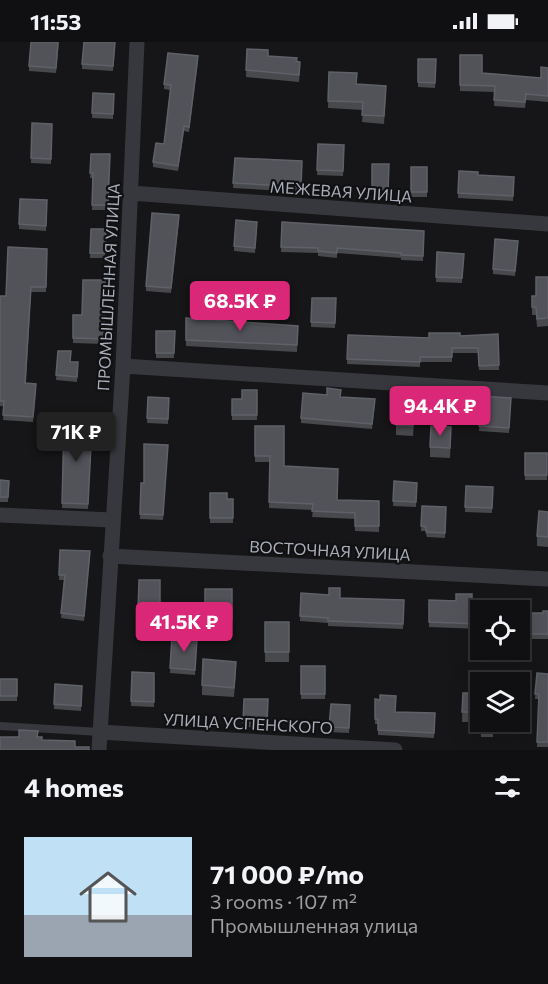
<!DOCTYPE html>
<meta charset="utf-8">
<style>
body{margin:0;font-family:Commissioner,sans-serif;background:#1e1e20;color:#f1f3f6;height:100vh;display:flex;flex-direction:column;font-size:22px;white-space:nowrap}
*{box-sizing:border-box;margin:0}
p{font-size:20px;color:#9c9d9f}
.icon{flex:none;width:33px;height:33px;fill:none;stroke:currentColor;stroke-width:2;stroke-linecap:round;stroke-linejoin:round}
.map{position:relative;height:708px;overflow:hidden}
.drawer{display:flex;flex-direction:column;background:#101012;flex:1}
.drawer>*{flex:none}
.controls{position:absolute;left:470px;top:558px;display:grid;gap:12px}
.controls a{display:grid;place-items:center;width:60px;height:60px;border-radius:0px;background:#101012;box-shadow:0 6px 24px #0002,0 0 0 2px #303032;font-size:30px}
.price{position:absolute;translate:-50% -51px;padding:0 14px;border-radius:6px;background:#db2777;color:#fff;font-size:20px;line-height:39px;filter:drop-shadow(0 2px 3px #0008)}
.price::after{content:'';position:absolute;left:50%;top:36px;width:18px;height:14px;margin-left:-9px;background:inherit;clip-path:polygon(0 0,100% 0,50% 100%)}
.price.active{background:#222;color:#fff}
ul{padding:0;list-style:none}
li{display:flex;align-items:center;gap:18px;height:150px;padding:0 24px}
li span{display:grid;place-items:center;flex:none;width:168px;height:120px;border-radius:0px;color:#555}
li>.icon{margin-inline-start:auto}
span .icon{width:72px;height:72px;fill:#fffc;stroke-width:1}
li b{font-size:26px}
h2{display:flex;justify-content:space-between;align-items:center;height:72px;padding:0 24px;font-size:26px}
.status{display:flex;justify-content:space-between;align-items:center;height:42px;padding:0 30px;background:#101012;direction:ltr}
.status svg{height:16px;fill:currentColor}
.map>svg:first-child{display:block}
</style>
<div class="status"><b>11:53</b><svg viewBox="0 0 49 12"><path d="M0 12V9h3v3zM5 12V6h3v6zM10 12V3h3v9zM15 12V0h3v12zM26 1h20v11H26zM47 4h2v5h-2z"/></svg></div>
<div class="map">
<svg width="548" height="708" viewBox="0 0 548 708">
<rect width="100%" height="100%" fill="#161618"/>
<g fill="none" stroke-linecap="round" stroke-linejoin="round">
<path stroke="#37383d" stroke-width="8" d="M0 684 100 690"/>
<path stroke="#37383d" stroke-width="15" d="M131 151 548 182
M123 324 548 351
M0 473 112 478
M110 514 548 537
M100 690 395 708
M99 708 123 324 137 0"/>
</g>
<path fill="#47494d" d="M59 0 56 31 29 29V24Z
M115 5 113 29 82 27V22Z
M247 7 268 14 296 19 300 27 299 40 246 35Z
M460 13 482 31 541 36 548 26V60L526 58 525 66 494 64 495 50 460 49Z
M418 17H436L435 46 418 45Z
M198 19 189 90 184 89 178 129 153 125V120L164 102 170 48 164 47V42Z
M329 30 357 42 386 51 384 82 362 80 363 68 328 66Z
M93 51 114 52 113 77 92 76Z
M32 81 52 82 51 122 31 121Z
M318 102 344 103 343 134 317 133Z
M91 112H110L108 168H92L93 136H90Z
M235 116 302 119 301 150 233 146Z
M372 122H389L388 153 372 152Z
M411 125H427V155H411Z
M459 129 478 133 514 135 513 159 458 156Z
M47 158 46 189 19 187V182Z
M179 178 171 251 146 249V244Z
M282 180 424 189 423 219 401 218V216L337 211V216L318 214V211L281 210Z
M257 185 255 211 234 209V204Z
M91 187H106L105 216H90Z
M518 204 515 234 493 232V227Z
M47 207 46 250H31L26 341 36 347 33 380 3 378 4 364H0V254H6Z
M437 210 464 212 462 241 436 240Z
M548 235V284L537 285 536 273H532V254H536Z
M105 238 104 302 73 301V273H82Z
M312 256H336L335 286 311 285Z
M186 276 298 284 297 310 186 304Z
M156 289H175L174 316H156Z
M498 292 499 328H479L478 311H452V320H420V325L347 322 348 293 429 296Z
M58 309 70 320H78L77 340 56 338Z
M257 348V378H232V357H242Z
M481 354 511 356 509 391 479 389Z
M148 355 169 356 168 382 147 381Z
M341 355 375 362 372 387 301 381V376Z
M415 367 413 394 396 393V383Z
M64 381 92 383 88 467 62 466Z
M255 384 284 424 337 458 379 459V490L355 489V477L312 475 313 468 269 466 270 420H255Z
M451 394 450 416 430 415V405Z
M168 403 163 478 140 477 141 441H144Z
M525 411H547V438H525Z
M0 438 9 439 8 460H0Z
M394 439 417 441 416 465 393 464Z
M466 444 493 445 492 471 465 470Z
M210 451 227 457H233V481H210Z
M422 464 446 465 445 496 427 495 425 489H421Z
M548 470V505L537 504V494Z
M60 508 90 514 84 579 61 576 64 538H59Z
M139 538H160V574H138Z
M205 547H232V582H205Z
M301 551 340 556 404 558 403 587 328 584V581L300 579Z
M429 558H472L480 568V587L429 585Z
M548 569V597H519V571H543Z
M265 580H289V620H265Z
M172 594 197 596 195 633 170 631Z
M301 624H325V657H301Z
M236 629 234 655 202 653V643Z
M132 630 154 631V665L131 664Z
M537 631 548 632V705H537L539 657H535Z
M0 637H17V659H0Z
M82 649 81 669 54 667V662Z
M463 651 493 680V695H481V689H475V680H462Z
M244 657H268L267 686 243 685Z
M375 657 395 670 435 671 434 696 378 693V682H375Z
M331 662 350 663 349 691 329 690Z"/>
<path fill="#525359" stroke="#5f6168" stroke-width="1.5" d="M31 0H58L56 26 29 24Z
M84 0H115L113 24 82 22Z
M247 7 268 8V14L297 16 296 19 300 20 299 33 246 28Z
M168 11 198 14 189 85 184 84 178 124 153 120 156 101 164 102 171 43 164 42Z
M460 13H482V31L541 36V25L548 26V54L526 52 525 60 494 58 495 44 460 43Z
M418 17H436L435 41 418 40Z
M329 30 357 31 356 42 386 44 384 74 362 73 363 60 328 59Z
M93 51 114 52 113 72 92 71Z
M32 81 52 82 51 117 31 116Z
M318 102 344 103 343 129 317 128Z
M91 112H110L108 163H92L93 131H90Z
M235 116 302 119 301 145 233 141Z
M372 122H389L388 148 372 147Z
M411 125H427V150H411Z
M459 129 478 130V133L514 135 513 154 458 151Z
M20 157 47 158 46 184 19 182Z
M152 171 179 173 171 246 146 244Z
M236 178 257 180 255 206 234 204Z
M282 180 424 189 423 214 401 213V211L337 206V211L318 209V206L281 205Z
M91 187H106L105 211H90Z
M495 197 518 199 515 229 493 227Z
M8 205 47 207 46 245H31L25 341 36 342 33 375 3 373 4 359H0V254H6Z
M437 210 464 212 462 236 436 235Z
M536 235H548V276L537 277 536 265H532V254H536Z
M83 238H105L104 297 73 296V273H82Z
M312 256H336L335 281 311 280Z
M186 276 298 284 297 303 186 298Z
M156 289H175L174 311H156Z
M429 291H460V294L498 292 499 323 479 324 478 306H452V315H420V320L347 317 348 293 429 296Z
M58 309H71L70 320H78L77 335 56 333Z
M327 346 341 348 340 355 375 357 372 382 301 376 303 351 327 353Z
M242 348H257V373H232V357H242Z
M481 354 511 356 509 386 479 384Z
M148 355 169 356 168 377 147 376Z
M398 356 415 357 413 384 396 383Z
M64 381 92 383 88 462 62 461Z
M255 384H284V424L338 427 337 458 379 459V484H355V471L312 469 313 462 269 460 270 414H255Z
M431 384 451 385 450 406 430 405Z
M144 402 168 403 163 473 140 472 141 441H144Z
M525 411H547V433H525Z
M0 438 9 439 8 455H0Z
M394 439 417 441 416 460 393 459Z
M466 444 493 445 492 466 465 465Z
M210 451H227V457H233V476H210Z
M422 464 446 465 445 491 427 490 425 484H421Z
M539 469 548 470V495L537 494Z
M60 508 90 509 84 574 61 571 65 533H59Z
M139 538H160V569H138Z
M329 546H340V556L404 558 403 582 328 579V576L300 574 301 551 329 553Z
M205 547H232V577H205Z
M456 552H472V558L496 559V568H480V582L429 580V558L456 559Z
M543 569H548V592H519V571H543Z
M265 580H289V610H265Z
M172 594 197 596 195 628 170 626Z
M203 617 236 620 234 646 202 643Z
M301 624H325V652H301Z
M132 630 154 631V660L131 659Z
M537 631 548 632V700H537L539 652H535Z
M0 637H17V654H0Z
M55 642 82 644 81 664 54 662Z
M463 651H480V679H475V670H462Z
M380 653 396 654 395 670 435 671 434 691 378 688V677H375V657L380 658Z
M244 657H268L267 681 243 680Z
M331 662 350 663 349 686 329 685Z
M481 680H493V685H481Z
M19 688 38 689 37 695H42V698L75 699V705H89V708H0V695H19Z"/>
<g text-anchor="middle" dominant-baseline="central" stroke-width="4.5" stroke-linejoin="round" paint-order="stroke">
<g font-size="16" fill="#a8adb8" stroke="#111113">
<text transform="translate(341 149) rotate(4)">МЕЖЕВАЯ УЛИЦА</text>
<text transform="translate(108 245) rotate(-87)">ПРОМЫШЛЕННАЯ УЛИЦА</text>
<text transform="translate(330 508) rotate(3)">ВОСТОЧНАЯ УЛИЦА</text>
<text transform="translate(248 681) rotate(3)">УЛИЦА УСПЕНСКОГО</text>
</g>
</g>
</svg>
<div class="controls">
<a><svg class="icon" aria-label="locate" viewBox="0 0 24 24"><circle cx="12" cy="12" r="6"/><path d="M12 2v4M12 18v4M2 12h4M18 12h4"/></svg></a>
<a><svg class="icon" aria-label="layers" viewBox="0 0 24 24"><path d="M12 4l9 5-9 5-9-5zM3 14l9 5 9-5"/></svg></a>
</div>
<b class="price" style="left:240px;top:290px">68.5K ₽</b>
<b class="price" style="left:440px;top:395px">94.4K ₽</b>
<b class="price active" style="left:76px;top:421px">71K ₽</b>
<b class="price" style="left:184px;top:611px">41.5K ₽</b>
</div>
<section class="drawer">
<h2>4 homes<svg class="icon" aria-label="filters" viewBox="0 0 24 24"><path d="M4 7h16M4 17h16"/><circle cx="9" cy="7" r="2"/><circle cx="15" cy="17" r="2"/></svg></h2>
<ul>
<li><span style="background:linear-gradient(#bfe0f5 65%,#9aa5b1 0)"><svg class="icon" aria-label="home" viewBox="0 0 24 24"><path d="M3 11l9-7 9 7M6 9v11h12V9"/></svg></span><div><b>71 000 ₽/mo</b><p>3 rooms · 107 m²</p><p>Промышленная улица</p></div></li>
</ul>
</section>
